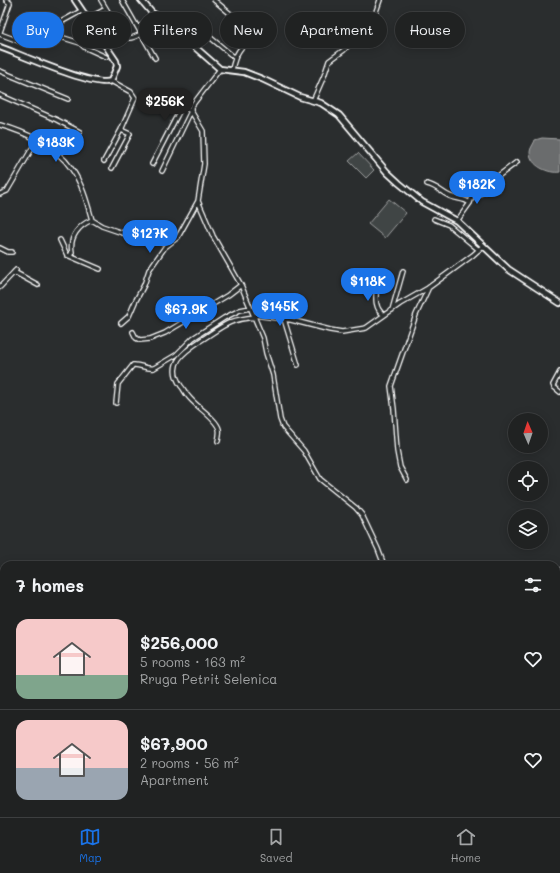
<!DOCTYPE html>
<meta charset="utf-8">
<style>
body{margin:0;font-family:Mali,sans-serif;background:#2d2f2f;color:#f1f3f6;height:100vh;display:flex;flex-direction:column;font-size:15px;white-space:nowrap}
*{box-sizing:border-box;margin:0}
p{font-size:13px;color:#a2a4a5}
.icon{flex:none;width:22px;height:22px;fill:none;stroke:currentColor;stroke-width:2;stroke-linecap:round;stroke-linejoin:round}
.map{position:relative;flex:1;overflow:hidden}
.side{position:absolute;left:0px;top:561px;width:560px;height:256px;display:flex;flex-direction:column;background:#202222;border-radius:12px 12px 0 0;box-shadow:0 2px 10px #0003,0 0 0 1px #3d3f40}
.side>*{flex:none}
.top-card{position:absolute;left:12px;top:12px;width:536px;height:36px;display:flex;gap:8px}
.needle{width:26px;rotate:358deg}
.controls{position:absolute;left:508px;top:413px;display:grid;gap:8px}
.controls a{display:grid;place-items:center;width:40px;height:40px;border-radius:50%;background:#202222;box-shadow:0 2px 10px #0003,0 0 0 1px #3d3f40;font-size:20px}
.price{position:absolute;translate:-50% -34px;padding:0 9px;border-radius:14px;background:#1a73e8;color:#fff;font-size:13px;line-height:26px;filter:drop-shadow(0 1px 2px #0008)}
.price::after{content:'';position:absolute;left:50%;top:24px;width:12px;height:9px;margin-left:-6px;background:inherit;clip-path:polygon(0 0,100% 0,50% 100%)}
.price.selected{background:#222;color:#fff}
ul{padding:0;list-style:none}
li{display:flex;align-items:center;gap:12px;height:100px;padding:0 16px}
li+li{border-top:1px solid #3d3f40}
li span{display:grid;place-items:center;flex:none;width:112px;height:80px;border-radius:12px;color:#555}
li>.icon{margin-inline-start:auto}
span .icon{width:48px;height:48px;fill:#fffc;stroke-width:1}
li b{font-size:17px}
h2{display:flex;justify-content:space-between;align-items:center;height:48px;padding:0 16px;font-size:17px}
.chip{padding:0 14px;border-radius:18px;background:#202222;box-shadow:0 2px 10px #0003,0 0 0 1px #3d3f40;font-size:14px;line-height:36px}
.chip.selected{background:#1a73e8;color:#fff}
.menu{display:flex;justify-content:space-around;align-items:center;height:56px;border-top:1px solid #3d3f40;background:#202222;font-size:11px;color:#a2a4a5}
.menu a{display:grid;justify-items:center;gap:2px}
.menu .selected{color:#1a73e8}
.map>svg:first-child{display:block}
</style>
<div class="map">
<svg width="560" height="817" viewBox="0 0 560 817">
<rect width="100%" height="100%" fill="#2a2d2e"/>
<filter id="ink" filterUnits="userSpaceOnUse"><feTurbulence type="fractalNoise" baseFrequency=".025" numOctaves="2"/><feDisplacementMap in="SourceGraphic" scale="8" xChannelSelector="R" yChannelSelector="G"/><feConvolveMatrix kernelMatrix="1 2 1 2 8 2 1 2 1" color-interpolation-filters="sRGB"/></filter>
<g filter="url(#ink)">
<path fill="#414445" stroke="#a0a2a2" d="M358 153 374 170 366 178 349 161Z
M389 199 406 213 385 238 368 224Z"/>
<path fill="#6a6c6d" stroke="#a6a7a7" d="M542 138 560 139V172C549 174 530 166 530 152 530 148 534 144 535 140Z"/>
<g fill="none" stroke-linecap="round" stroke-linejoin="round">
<g stroke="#fff" stroke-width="6">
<path id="minor" d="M101 0 122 35C129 41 134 37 141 34
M122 0 155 58
M214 0 245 26C248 31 249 35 250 41 239 46 234 59 232 70
M87 19 106 9
M371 26 378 33
M138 28 156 15
M0 32 10 3 6 0
M0 34 27 44 30 43 51 34 80 43 84 47 106 57
M56 35 61 22 81 11
M192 44 202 33H205L235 58
M220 69 191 107V111L203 131 204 164 198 201 213 236 241 285 263 338 266 353 273 375 280 419 283 427 304 451 320 479 356 508 362 515 378 549 384 565
M0 71 68 99
M0 95 57 120 80 132
M313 101 324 76 329 61 344 50 362 30 371 26 380 0
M0 125C25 132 56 146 71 168 82 183 87 202 92 220
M104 161 121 130 135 98 131 92 111 81
M152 164 181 108 184 107 191 111 162 171
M112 168 130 134 121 130
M427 184C437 186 443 194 452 197 458 199 465 199 470 203
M0 194 7 191 37 140
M472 197 474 194 517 162
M434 219 449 225 479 250
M92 220 102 226 146 241 170 243
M457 221 470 203 472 197 486 191 498 189
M60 240 67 255 100 269
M0 248 8 252H12
M70 256 72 252C69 237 79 225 92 220
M14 272 38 285
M377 279C377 292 372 307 384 315
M0 287 16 270
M392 310 403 271
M254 315 291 320 330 330 342 332 366 328 400 304 428 288 473 255 483 246
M284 319 298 365
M121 323 129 316 135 302 144 285 149 270 165 247 178 237 198 201
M133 332 136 338 140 340 150 339 165 333 228 295 241 285
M560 372 553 385 554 387 560 392
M116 403 118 384 133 365C140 364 147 370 154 368L176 355 193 338 224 318 240 310 250 308
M218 441C219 437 220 433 219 429 216 418 195 406 188 396 185 393 184 389 181 386 165 363 185 351 203 339 225 325 227 320 255 317
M407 480 400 467 397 451 394 409 391 386 416 315 428 289
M556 571 560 570
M0 710 4 714
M512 813 515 817"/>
</g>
<g stroke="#fff" stroke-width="8">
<path id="tertiary" d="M141 0 152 13 164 20 220 69 244 72 262 79 300 97 321 103 339 115 387 172 399 183 422 202 457 221 508 269 560 303
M0 47C19 54 95 88 111 81L117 66 116 61 75 0"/>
</g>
<use href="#minor" stroke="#2a2d2e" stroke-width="3.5"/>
<use href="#tertiary" stroke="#2a2d2e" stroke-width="4.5"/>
</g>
</g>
</svg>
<div class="controls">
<a><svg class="needle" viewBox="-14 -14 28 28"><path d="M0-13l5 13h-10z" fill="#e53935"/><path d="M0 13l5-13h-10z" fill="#a2a4a5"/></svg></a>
<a><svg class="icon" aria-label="locate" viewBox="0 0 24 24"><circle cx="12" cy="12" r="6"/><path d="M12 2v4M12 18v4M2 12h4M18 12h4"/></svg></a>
<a><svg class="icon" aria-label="layers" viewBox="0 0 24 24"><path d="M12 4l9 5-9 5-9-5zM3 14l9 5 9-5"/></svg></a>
</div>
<b class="price selected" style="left:165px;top:122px">$256K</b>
<b class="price" style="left:56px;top:163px">$183K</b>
<b class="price" style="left:477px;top:205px">$182K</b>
<b class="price" style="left:150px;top:254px">$127K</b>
<b class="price" style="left:368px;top:302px">$118K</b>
<b class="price" style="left:280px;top:327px">$145K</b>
<b class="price" style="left:186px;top:330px">$67.9K</b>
<div class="top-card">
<a class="chip selected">Buy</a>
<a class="chip">Rent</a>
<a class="chip">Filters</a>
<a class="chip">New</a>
<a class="chip">Apartment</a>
<a class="chip">House</a>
</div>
<section class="side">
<h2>7 homes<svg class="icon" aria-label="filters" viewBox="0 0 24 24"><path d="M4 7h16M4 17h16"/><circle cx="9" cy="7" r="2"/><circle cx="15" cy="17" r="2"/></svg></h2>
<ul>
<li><span style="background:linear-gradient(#f6c9c9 70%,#7fa58c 0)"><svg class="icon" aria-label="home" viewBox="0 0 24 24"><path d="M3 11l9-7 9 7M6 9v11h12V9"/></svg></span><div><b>$256,000</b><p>5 rooms · 163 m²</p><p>Rruga Petrit Selenica</p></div><svg class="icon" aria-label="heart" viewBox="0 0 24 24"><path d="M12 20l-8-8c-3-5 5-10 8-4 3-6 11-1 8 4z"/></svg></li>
<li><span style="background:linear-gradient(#f6c9c9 60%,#9aa5b1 0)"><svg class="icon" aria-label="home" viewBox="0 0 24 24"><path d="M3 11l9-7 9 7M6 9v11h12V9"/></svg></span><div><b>$67,900</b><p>2 rooms · 56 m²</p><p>Apartment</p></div><svg class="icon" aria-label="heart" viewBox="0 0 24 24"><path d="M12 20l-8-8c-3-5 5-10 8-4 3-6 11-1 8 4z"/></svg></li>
</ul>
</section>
</div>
<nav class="menu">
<a class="selected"><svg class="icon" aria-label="map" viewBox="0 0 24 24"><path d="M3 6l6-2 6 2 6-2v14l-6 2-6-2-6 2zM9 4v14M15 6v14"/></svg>Map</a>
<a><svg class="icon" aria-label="saved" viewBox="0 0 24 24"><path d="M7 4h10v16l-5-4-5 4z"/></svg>Saved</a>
<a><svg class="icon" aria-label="home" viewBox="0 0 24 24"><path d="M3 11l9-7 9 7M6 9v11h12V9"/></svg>Home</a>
</nav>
